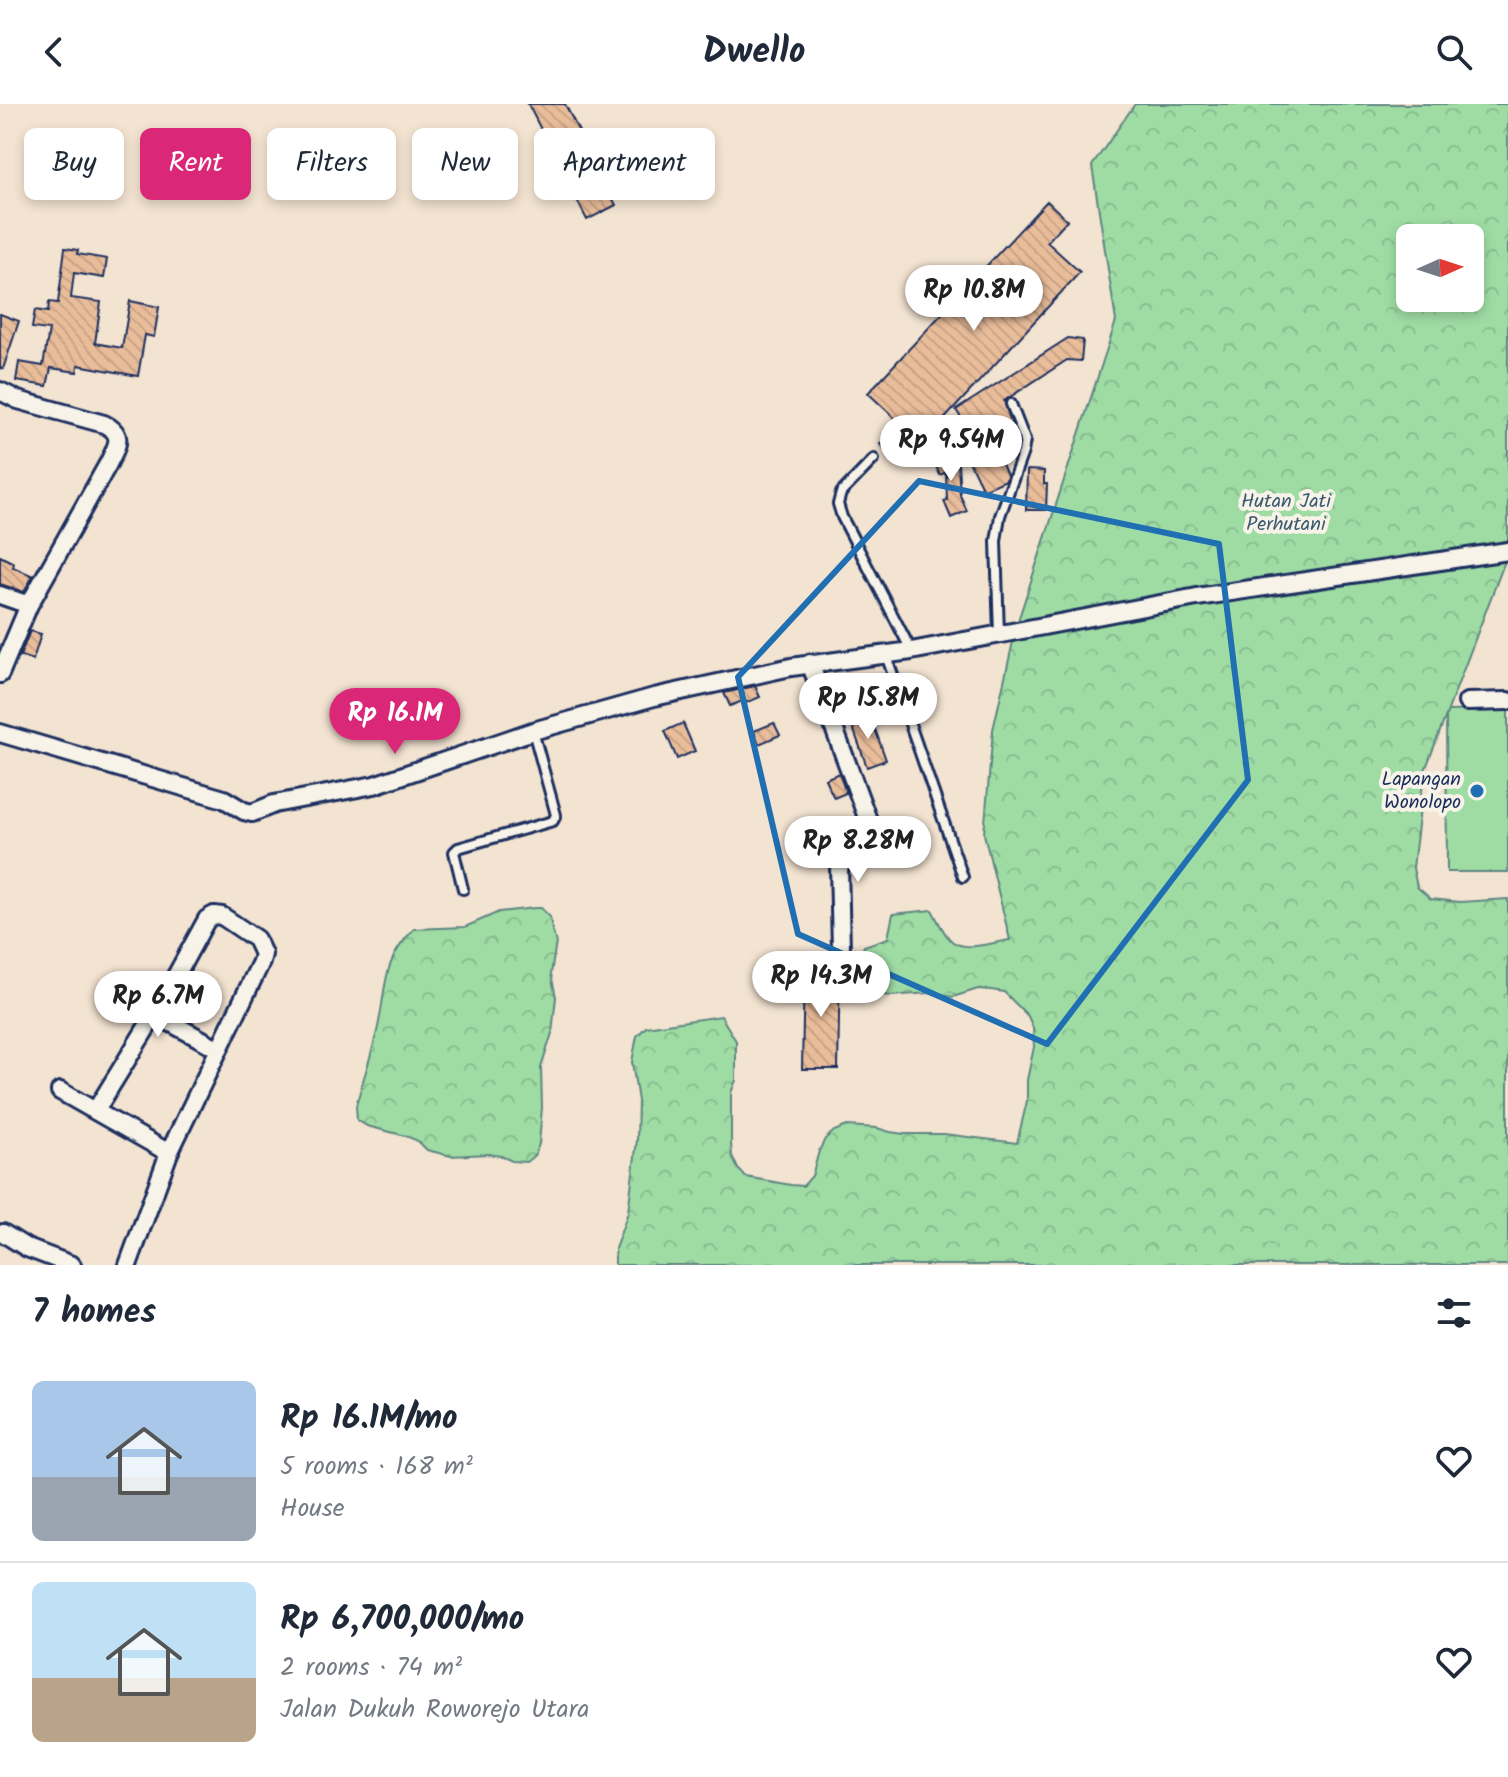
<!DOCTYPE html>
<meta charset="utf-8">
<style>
body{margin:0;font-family:Kalam,sans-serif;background:#f6f6f7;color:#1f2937;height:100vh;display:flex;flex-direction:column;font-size:30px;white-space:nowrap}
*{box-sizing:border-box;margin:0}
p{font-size:26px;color:#747a83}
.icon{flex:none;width:44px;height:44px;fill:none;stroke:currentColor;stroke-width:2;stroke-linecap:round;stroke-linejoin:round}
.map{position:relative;height:1161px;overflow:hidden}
.panel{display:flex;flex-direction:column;background:#fff;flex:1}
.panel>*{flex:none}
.hud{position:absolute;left:24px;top:24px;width:800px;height:72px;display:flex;gap:16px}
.needle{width:52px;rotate:87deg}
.fabs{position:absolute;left:1396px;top:120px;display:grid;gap:16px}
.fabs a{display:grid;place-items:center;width:88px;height:88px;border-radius:12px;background:#fff;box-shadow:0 4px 12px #0003;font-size:40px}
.price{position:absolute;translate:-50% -68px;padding:0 18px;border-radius:28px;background:#fff;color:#222;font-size:26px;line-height:52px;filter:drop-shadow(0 2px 4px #0008)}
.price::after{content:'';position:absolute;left:50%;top:48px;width:24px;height:18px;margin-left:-12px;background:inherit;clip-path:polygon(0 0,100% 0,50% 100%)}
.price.current{background:#db2777;color:#fff}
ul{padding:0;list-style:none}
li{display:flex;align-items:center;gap:24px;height:200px;padding:0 32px}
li+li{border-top:2px solid #e0e1e3}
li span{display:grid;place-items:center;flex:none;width:224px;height:160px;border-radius:12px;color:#555}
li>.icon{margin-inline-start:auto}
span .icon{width:96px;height:96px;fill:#fffc;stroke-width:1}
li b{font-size:34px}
h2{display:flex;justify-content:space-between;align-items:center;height:96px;padding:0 32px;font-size:34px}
.chip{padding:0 28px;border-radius:12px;background:#fff;box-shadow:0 4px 12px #0003;font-size:28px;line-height:72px}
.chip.current{background:#db2777;color:#fff}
header{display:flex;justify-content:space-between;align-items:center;height:104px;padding:0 32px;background:#fff;font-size:36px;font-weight:800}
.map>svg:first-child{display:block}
</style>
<header><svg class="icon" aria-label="back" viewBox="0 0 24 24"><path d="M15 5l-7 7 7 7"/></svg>Dwello<svg class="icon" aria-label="search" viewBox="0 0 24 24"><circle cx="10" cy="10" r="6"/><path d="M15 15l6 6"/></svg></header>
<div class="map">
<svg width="1508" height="1161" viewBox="0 0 1508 1161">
<defs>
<pattern id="forest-crowns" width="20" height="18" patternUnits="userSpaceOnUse" patternTransform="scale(2)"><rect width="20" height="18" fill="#9fdca4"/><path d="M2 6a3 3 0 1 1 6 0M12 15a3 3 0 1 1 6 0" fill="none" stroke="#88bd90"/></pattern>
<pattern id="building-back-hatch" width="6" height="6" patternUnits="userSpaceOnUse" patternTransform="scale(2)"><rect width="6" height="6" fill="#eabd9a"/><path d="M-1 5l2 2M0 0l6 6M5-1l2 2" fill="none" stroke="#c8a387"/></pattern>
</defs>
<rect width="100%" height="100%" fill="#f3e3d1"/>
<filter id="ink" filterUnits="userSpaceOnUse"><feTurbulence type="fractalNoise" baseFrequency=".0125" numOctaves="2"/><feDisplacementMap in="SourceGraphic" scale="16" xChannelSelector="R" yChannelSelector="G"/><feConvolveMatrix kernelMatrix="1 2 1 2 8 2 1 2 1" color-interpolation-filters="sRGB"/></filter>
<g filter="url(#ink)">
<path fill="#9fdca4" stroke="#5d8681" stroke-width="2" d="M1508 606V768H1447L1446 607Z"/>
<path fill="url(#forest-crowns)" stroke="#5d8681" stroke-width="2" fill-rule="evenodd" d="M1135 0H1508V449L1424 669 1413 764 1417 783 1431 795 1460 798 1508 795V1161H615V1145L628 1108 637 1036 638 997 632 958 637 932 646 923 721 912 736 937V976L731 989V1040L732 1052 738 1065 746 1073 791 1081 803 1082 812 1072 819 1047 825 1035 834 1027 847 1022 877 1024 890 1028 904 1030H944L1017 1039 1027 997V976L1034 943 1033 924 1028 912 1004 888 991 886 978 885 953 893 929 889 891 892 866 889C855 874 857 859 864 842L888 834 893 810 932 806C938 816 944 832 953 838 968 848 994 838 1010 836L984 730 993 626 1017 520 1116 217 1092 62ZM1410 134H1470V194H1410Z
M535 804H541L550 813 552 826 556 838 551 870 556 893 552 929 541 964 542 1003 539 1040 535 1051 526 1058 512 1057 501 1052 488 1050 451 1052 427 1046 418 1037 406 1032 367 1022 357 1016 356 1002C363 975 372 950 378 923 387 882 381 859 414 825L465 823 499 808Z"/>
<path fill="url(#building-back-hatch)" stroke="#1b2f5e" stroke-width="2" d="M528 0H565L616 101 587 116Z
M1047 97 1067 116 1047 138 1080 168 902 361 880 340 900 319 868 289Z
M65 144 78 146 77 150 107 155 104 174 74 169 71 194 101 198 95 239 122 244 130 197 159 203 154 233 145 231 138 272 78 261 77 268 51 264 47 282 16 277 19 258 43 262 49 226 32 224 35 206 48 208 49 198 58 199Z
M0 210 19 217 3 265 0 264Z
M1068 234 1083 236 1081 257 1067 256 1004 297 1014 328 992 338 1007 371 1006 376 983 386 964 347 990 334 979 312 966 321 956 306Z
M957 345 960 391 967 407 951 414 944 397 947 396 946 368 940 371 933 356Z
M1027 366 1044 367V380H1047L1046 406H1026Z
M0 452 14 459 13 463 33 472 24 488 0 480Z
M30 527 41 530 33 556 20 552Z
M755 582 760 593 746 599 745 596 730 602 724 589Z
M870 611 886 656 867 663 851 618Z
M683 619 695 647 677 655 665 627Z
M774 619 780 631 759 640 754 627Z
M839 669 846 689 834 694 825 675Z
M823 862H840L838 965H802L804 867H823Z"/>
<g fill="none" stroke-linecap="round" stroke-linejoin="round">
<g stroke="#1b2f5e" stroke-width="14">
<path id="lane" d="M874 355 841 389 838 400 842 413 911 546
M999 530 996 437 1000 412 1023 348 1025 336 1011 300
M886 551 963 773
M463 785 454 748 458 744 553 717 556 711 533 627"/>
</g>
<g stroke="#1b2f5e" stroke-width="22">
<path id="street" d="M0 287 18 296 104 320C126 331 116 343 108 360L29 501 0 570
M0 491 29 501
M810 559 875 735C874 755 852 751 839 761L841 845
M1467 598 1508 597
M0 629 224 695 244 707 252 709 274 700 374 681 533 627 654 593 791 563 911 547 1197 493 1508 447
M116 889 219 945
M60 987 169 1049
M96 1006 155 910 207 815 214 811 222 812 256 835 263 850 261 858 169 1049 128 1161
M3 1129 27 1144 72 1161"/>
</g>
<use href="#lane" stroke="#f7f3e8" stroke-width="8"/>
<use href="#street" stroke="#f7f3e8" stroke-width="16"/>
</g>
</g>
<path fill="none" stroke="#1f6fb2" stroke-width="6" stroke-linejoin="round" d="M919 377 1219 440 1248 676 1047 940 798 830 738 573Z"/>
<circle fill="#1f6fb2" stroke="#f7f3e8" stroke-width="3" cx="1477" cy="687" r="8"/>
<g text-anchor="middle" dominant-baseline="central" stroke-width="8" stroke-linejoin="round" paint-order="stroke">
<g font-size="20" fill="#3c5a70" stroke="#f7f3e8">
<text x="1286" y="398">Hutan Jati<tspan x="1286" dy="23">Perhutani</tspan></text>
</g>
<g font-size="20" fill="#1b2f5e" stroke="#f7f3e8" text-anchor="end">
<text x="1461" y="676">Lapangan<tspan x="1461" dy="23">Wonolopo</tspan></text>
</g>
</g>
</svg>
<div class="fabs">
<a><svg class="needle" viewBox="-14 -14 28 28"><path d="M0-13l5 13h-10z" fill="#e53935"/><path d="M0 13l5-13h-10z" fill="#747a83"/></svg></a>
</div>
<b class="price" style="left:974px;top:229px">Rp 10.8M</b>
<b class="price" style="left:951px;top:379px">Rp 9.54M</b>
<b class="price" style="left:868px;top:637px">Rp 15.8M</b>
<b class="price current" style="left:395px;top:652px">Rp 16.1M</b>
<b class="price" style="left:858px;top:780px">Rp 8.28M</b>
<b class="price" style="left:821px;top:915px">Rp 14.3M</b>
<b class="price" style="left:158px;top:935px">Rp 6.7M</b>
<div class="hud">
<a class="chip">Buy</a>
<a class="chip current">Rent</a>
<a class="chip">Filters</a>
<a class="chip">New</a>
<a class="chip">Apartment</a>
</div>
</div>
<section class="panel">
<h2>7 homes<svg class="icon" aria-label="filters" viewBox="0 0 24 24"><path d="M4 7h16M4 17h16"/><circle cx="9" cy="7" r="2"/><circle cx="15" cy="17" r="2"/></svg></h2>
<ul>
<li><span style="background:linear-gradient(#a9c7e8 60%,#9aa5b1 0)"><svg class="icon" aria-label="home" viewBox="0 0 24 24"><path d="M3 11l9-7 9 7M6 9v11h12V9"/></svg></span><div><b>Rp 16.1M/mo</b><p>5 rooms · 168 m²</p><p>House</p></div><svg class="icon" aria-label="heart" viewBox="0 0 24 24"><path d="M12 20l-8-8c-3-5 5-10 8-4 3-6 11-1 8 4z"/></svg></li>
<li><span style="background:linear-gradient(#bfe0f5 60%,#b9a48a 0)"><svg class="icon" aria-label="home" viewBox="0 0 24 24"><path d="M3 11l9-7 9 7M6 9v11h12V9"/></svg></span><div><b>Rp 6,700,000/mo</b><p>2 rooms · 74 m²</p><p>Jalan Dukuh Roworejo Utara</p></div><svg class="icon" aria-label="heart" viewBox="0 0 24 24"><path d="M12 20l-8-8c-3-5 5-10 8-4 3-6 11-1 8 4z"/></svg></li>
</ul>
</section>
